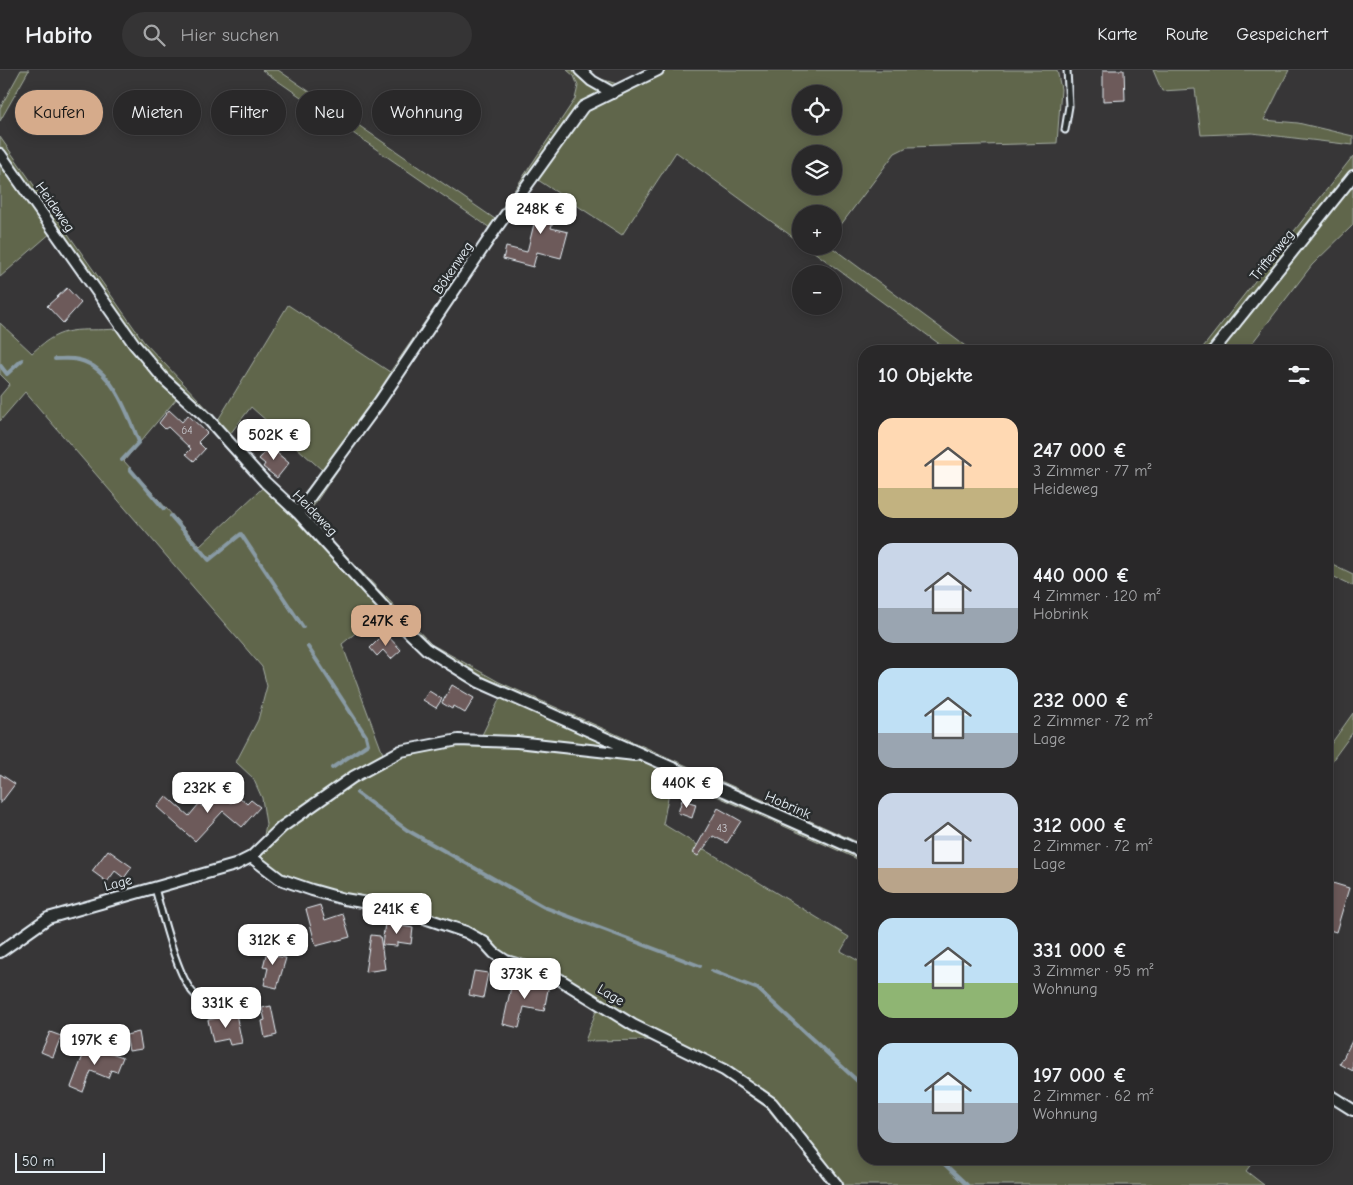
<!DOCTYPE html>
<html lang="de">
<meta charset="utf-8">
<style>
body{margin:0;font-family:"Comic Neue",sans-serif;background:#353435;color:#f1f3f6;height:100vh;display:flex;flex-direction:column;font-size:19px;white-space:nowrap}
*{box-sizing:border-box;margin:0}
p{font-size:16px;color:#a5a6a8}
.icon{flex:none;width:28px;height:28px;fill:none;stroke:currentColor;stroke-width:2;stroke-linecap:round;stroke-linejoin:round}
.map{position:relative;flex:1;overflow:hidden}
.panel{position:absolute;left:858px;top:275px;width:475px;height:820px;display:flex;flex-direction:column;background:#292829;border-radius:20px;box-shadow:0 2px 12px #0003,0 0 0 1px #454446}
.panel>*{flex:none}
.guide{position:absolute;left:15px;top:20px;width:475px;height:45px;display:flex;gap:10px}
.buttons{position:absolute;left:792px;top:15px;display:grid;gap:10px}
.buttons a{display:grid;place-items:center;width:50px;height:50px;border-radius:50%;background:#292829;box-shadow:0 2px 12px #0003,0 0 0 1px #454446;font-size:25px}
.scale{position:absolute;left:15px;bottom:12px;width:90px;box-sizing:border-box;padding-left:5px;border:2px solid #e8f1f8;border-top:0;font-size:14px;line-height:18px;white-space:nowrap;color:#e8f1f8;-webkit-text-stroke:4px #2a2d2e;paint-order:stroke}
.price{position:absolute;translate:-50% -42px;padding:0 11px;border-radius:10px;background:#fff;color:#222;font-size:16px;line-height:32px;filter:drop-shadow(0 1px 2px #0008)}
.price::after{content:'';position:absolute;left:50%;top:30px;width:15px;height:11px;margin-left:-8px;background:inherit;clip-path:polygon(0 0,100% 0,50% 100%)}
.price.current{background:#d6ab8b;color:#111}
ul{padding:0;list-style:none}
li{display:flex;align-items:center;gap:15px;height:125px;padding:0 20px}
li span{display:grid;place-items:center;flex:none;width:140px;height:100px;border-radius:15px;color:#555}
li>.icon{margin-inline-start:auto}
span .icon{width:60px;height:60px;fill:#fffc;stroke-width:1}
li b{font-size:21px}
h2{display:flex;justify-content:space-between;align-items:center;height:60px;padding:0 20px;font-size:21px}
.tag{padding:0 18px;border-radius:22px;background:#292829;box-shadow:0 2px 12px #0003,0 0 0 1px #454446;font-size:18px;line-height:45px}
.tag.current{background:#d6ab8b;color:#111}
header{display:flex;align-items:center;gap:30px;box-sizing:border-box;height:70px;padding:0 25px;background:#292829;border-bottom:1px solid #454446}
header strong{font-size:24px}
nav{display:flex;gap:28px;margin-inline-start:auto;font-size:18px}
.search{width:350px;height:45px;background:#353435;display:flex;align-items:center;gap:12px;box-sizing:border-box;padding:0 18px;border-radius:28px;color:#a5a6a8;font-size:19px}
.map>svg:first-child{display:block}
</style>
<header>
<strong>Habito</strong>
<div class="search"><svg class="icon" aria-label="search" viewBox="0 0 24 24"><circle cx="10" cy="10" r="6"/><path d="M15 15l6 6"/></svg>Hier suchen</div>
<nav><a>Karte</a><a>Route</a><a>Gespeichert</a></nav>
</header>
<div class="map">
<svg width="1353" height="1115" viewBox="0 0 1353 1115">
<rect width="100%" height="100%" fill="#373637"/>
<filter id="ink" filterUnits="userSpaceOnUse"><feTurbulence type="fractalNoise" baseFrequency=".02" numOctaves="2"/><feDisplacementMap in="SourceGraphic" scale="10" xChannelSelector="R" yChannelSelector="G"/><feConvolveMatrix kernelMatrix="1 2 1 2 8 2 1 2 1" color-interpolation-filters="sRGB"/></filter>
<g filter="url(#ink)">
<path fill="#61664c" stroke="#a4aca2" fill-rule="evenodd" d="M21 0H29L0 51V38Z
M262 0H278L495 149 575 29 578 16 574 6 567 0H587L595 7 617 14 644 0H1057L1061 19 1057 73 907 77 895 83 834 164V144H801V173L676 82 622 165 538 110 483 185 310 441 334 473 431 574 499 612 864 775V792L672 706 663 754 849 867 841 881 864 894V1089H1255L1246 1101 1264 1115H829L767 1038 719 1004 655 970 585 971 598 936 550 907 465 865 396 842 343 834 278 814 250 792 261 783 266 754 262 728 253 708 236 692 258 650 267 616 262 597 25 322 0 351V326L10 314 0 304V253L32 283C64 253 78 262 117 259L52 162 0 207V67L144 272 218 350 288 235 390 302 490 158ZM801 24H834V56H801ZM801 84H834V116H801ZM178 327 223 373 251 337 322 400 295 435 271 410 200 476 124 391ZM381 542 422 581 465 611 500 628 481 667 400 677 383 684 342 574Z
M1153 0H1289L1264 50 1298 53 1353 66V75L1252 63 1201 65 1195 19 1162 21Z
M1353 86V155L1312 195 1246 281H1200Z
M806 176H830L972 281H949Z
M1326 491 1353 504V516L1326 503Z
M1353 643V662L1326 699V681Z"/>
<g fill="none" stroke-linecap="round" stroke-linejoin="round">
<path stroke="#899ba5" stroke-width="4" d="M55 289C63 289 71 288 79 290 112 298 128 344 139 372L122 390
M0 295 7 304 22 290
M130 399 164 439
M171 446 209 490 241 464 303 557
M308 577 366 666 368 674 332 698
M357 723 407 760 544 837 700 896
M712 901 758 919 864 1017
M939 1089 967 1115"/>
</g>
<path fill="#6d5a5a" stroke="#e8f1f8" d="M1103 0H1124L1125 30 1103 31Z
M532 125 559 133 551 158 568 162 561 188 537 182 533 197 503 189 506 177 527 182 538 138 529 135Z
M67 218 81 233 63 253 47 236Z
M169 340 182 352 188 345 207 363 198 372 205 379 194 391 186 384 191 379 168 357 165 359 159 353Z
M273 374 280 380 277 383 289 393 277 408 263 397 265 394 259 389Z
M385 563 401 580 391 589 383 580 377 586 370 578Z
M452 615 474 628 465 643 453 636 452 639 442 633Z
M429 621 442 629 436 638 423 630Z
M0 704 15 714 0 734Z
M217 721 231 733 238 726 247 734 251 730 260 737 242 757 223 741 195 771 157 737 166 726 189 746 199 734 203 737Z
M682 730 696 734 692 748 678 743Z
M718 738 741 751 727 773 713 766 698 786 693 783Z
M108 780 132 797 124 808 115 801 107 812 92 801Z
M1326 811 1349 818 1336 862 1326 859Z
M320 835 325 850 343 844 350 867 316 876 306 839Z
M385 853 413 858 411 874 397 872V876L382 875Z
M371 865 380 866 385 899 365 902Z
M269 873 279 875 276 886 286 888 277 918 264 915 268 898 263 897Z
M474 901 488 903 483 928 469 925Z
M513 908 549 914 544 941 524 937 519 958 503 954Z
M271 936 277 965 265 968 262 951 265 950 262 938Z
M236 944 242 973 230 975 228 969 213 972 208 950Z
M50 962 61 966 53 987 41 982Z
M139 962 142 979 129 981 126 965Z
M1353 969V1001L1340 994Z
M87 975 123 987 117 1002 111 1000 108 1008 91 1001 83 1022 71 1017Z"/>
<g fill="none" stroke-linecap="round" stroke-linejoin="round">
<g stroke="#e8f1f8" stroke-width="9">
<path id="service" d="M1065 60 1069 36 1067 0
M155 818C161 840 180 921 200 928 209 932 221 932 231 934"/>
</g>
<g stroke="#e8f1f8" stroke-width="14">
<path id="minor" d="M580 0 592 11 613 23
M0 84 134 274 163 308 209 350 265 412 298 443 393 547 426 579 479 612 864 783
M1213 281 1353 106
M298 443 380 331 497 157 583 37 658 0
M251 787 280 809 312 820 344 829 392 837 466 862 484 872 494 883 506 891 551 904 633 955 724 1000 772 1033 837 1115
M0 882 48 848 235 795 251 787 282 757 353 707 401 681 458 670 517 672 635 685
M1326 1023 1353 1040"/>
</g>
<use href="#service" stroke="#2a2d2e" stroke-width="5"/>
<use href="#minor" stroke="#2a2d2e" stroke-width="10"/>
</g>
</g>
<g text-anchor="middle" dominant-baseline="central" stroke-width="5" stroke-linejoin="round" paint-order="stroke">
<g font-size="11" fill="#c9cbd0">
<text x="187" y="360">64</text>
<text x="722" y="758">43</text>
</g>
<g font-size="14" fill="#e8f1f8" stroke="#2a2d2e">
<text transform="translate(55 137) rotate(55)">Heideweg</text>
<text transform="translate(1272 185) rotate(-51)">Triftenweg</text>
<text transform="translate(453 198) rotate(-56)">Bökenweg</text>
<text transform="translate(315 443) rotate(46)">Heideweg</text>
<text transform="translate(788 735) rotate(24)">Hobrink</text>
<text transform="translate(118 813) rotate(-15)">Lage</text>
<text transform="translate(611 925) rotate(31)">Lage</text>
</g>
</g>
</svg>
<div class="buttons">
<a><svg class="icon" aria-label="locate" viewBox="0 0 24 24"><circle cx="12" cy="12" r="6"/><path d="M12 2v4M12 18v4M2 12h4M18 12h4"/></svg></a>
<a><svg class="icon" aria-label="layers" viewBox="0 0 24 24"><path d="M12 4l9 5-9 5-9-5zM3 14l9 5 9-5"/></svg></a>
<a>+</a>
<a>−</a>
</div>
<div class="scale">50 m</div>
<b class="price" style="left:541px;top:165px">248K €</b>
<b class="price" style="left:274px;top:391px">502K €</b>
<b class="price current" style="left:386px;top:577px">247K €</b>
<b class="price" style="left:687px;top:739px">440K €</b>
<b class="price" style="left:208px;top:744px">232K €</b>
<b class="price" style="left:397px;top:865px">241K €</b>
<b class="price" style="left:273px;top:896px">312K €</b>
<b class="price" style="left:525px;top:930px">373K €</b>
<b class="price" style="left:226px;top:959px">331K €</b>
<b class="price" style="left:95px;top:996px">197K €</b>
<div class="guide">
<a class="tag current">Kaufen</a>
<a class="tag">Mieten</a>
<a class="tag">Filter</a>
<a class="tag">Neu</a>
<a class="tag">Wohnung</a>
</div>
<section class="panel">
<h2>10 Objekte<svg class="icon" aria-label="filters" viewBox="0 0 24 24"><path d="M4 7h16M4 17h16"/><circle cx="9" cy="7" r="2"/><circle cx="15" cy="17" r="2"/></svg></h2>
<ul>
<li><span style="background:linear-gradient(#ffd9b3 70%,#c2b280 0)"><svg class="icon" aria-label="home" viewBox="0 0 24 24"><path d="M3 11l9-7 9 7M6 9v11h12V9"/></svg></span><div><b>247 000 €</b><p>3 Zimmer · 77 m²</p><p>Heideweg</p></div></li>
<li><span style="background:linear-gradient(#c9d6e8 65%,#9aa5b1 0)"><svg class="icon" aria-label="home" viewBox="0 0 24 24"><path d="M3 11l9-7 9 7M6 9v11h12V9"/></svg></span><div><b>440 000 €</b><p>4 Zimmer · 120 m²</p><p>Hobrink</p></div></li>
<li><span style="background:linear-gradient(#bfe0f5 65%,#9aa5b1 0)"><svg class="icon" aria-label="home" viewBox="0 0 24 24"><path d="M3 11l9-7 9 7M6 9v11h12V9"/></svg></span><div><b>232 000 €</b><p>2 Zimmer · 72 m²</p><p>Lage</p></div></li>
<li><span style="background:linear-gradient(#c9d6e8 75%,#b9a48a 0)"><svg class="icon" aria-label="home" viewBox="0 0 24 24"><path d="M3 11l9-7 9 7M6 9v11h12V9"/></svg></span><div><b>312 000 €</b><p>2 Zimmer · 72 m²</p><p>Lage</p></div></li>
<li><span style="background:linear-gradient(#bfe0f5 65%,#8fb573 0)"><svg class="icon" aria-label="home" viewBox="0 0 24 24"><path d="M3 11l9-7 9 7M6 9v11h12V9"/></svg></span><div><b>331 000 €</b><p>3 Zimmer · 95 m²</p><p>Wohnung</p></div></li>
<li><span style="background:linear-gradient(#bfe0f5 60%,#9aa5b1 0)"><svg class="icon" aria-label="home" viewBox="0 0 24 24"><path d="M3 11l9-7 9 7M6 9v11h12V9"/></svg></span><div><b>197 000 €</b><p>2 Zimmer · 62 m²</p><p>Wohnung</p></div></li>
</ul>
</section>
</div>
